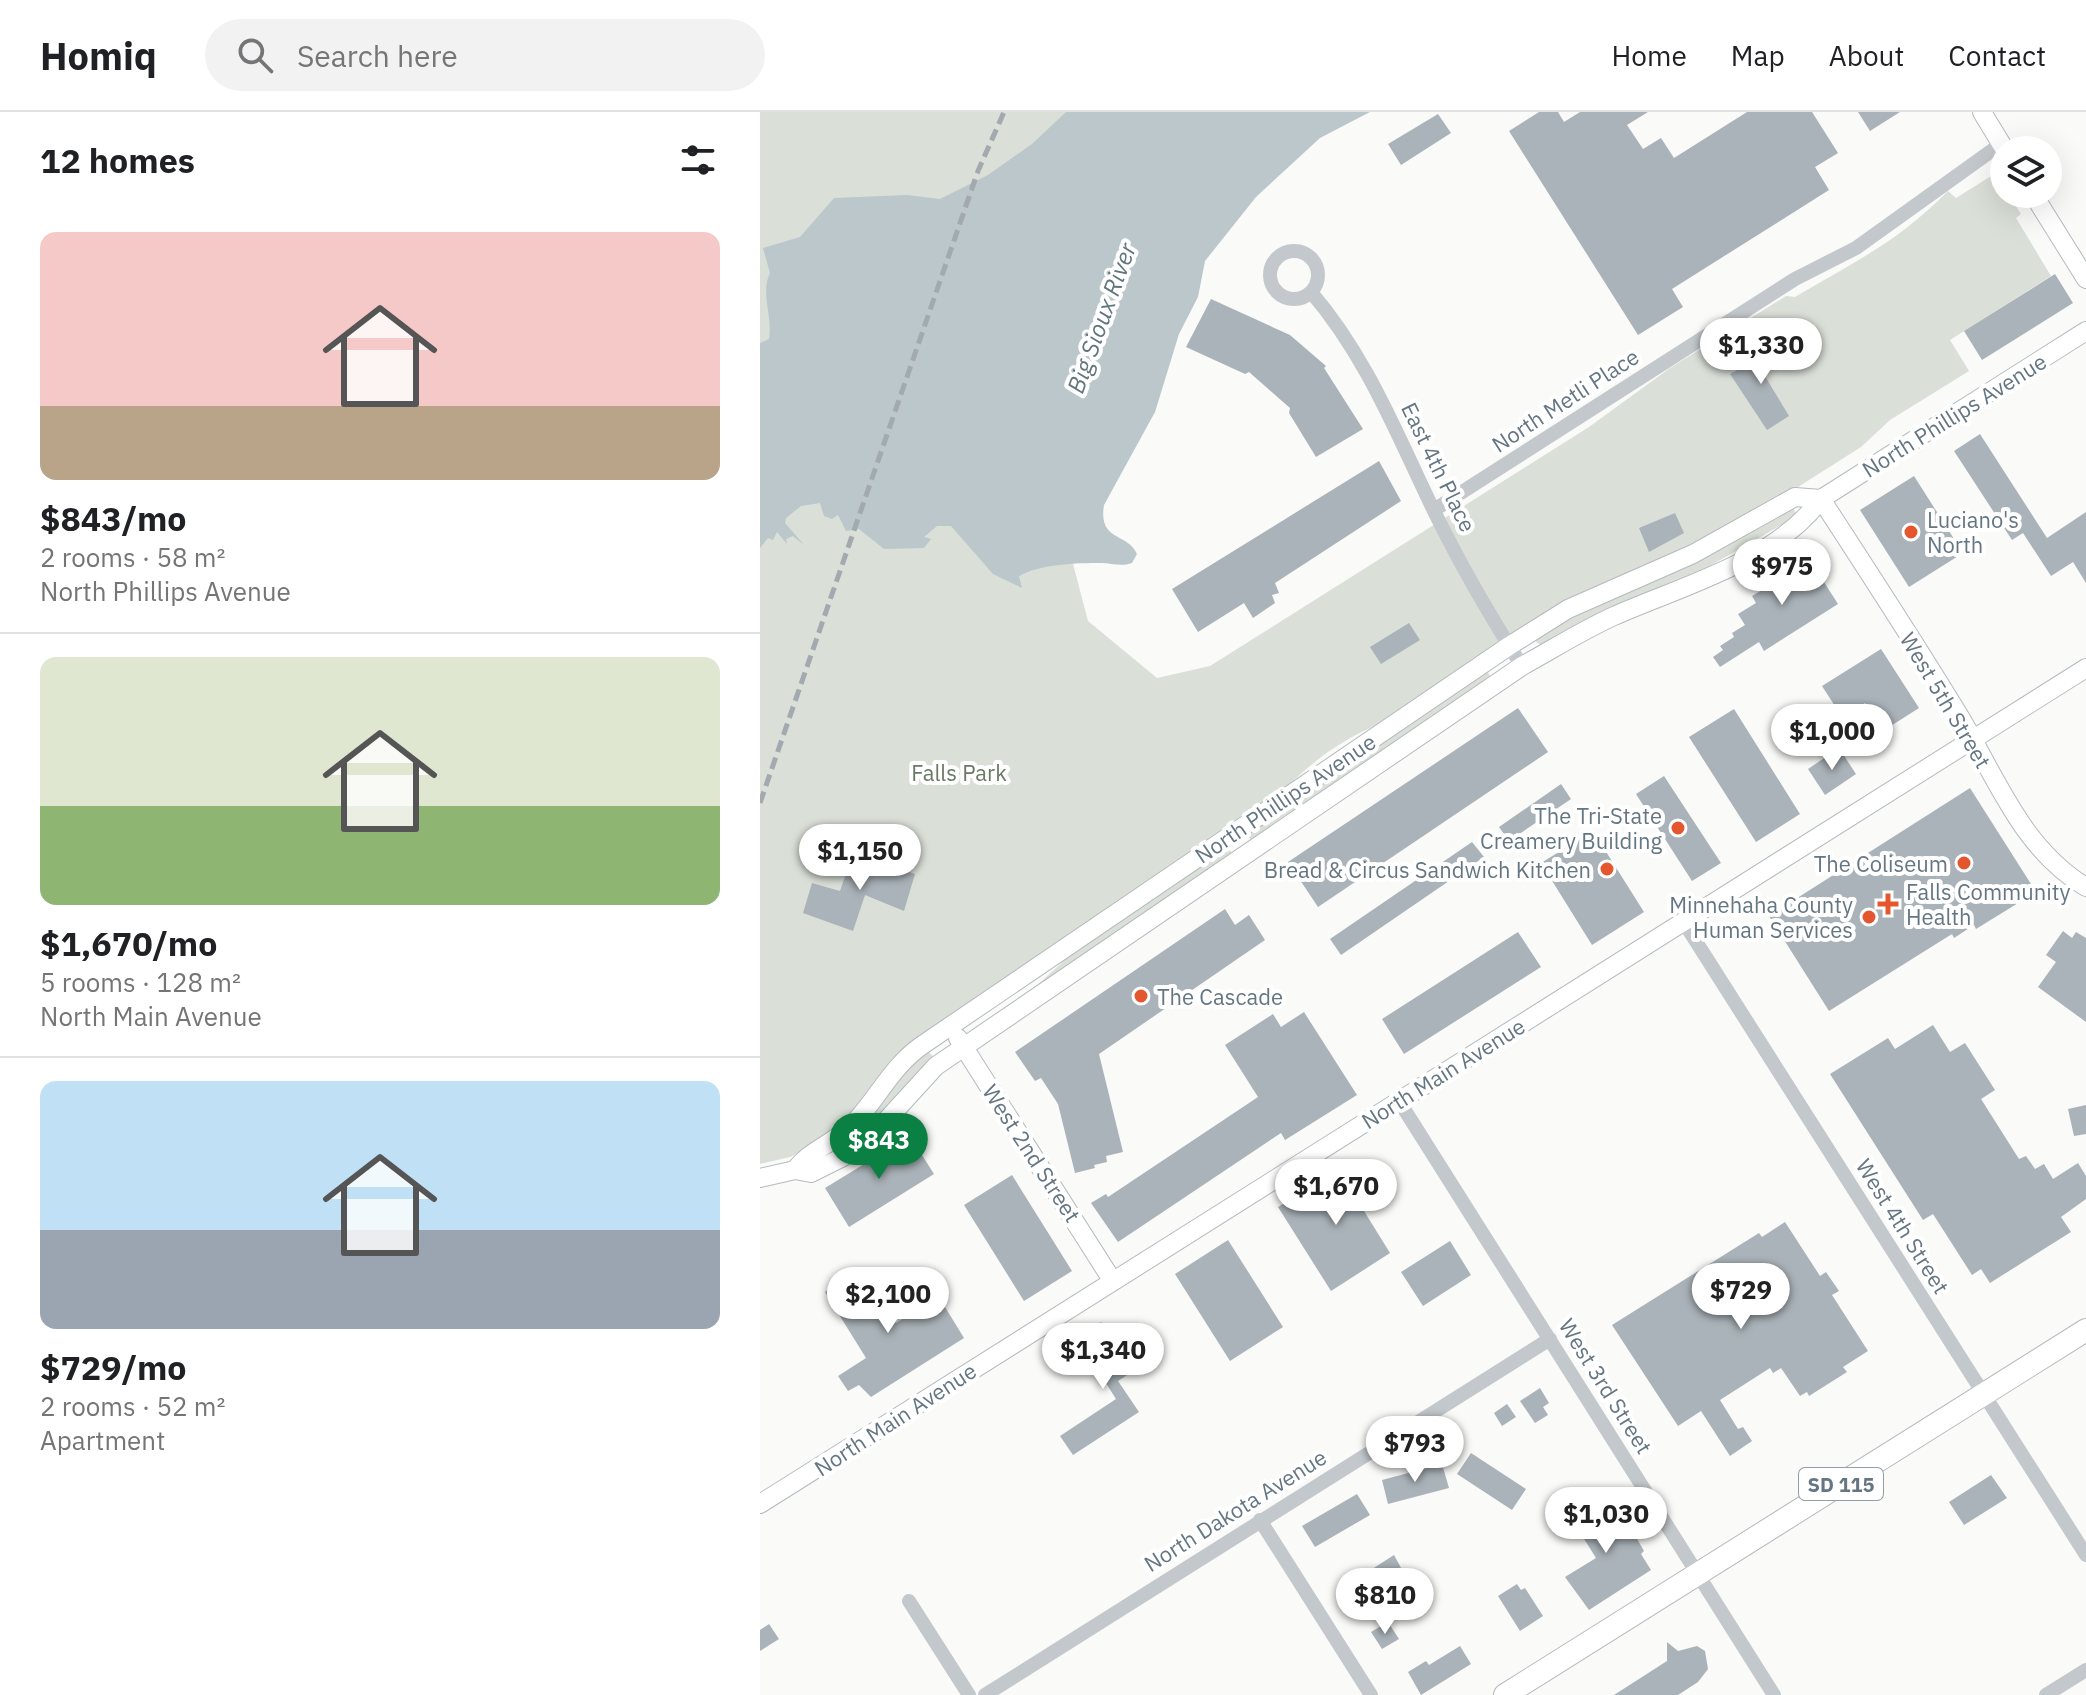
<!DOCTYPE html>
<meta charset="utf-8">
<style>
body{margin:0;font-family:"IBM Plex Sans",sans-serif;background:#f2f2f2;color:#202124;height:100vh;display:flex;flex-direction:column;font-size:30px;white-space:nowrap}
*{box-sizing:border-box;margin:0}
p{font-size:26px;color:#757577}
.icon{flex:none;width:44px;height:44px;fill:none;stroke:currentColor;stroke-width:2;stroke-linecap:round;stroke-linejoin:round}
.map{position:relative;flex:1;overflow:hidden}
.details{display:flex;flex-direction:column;background:#fff;width:760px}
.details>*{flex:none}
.fabs{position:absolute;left:1230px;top:24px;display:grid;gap:16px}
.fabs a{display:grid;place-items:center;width:72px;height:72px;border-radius:50%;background:#fff;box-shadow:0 8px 32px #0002;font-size:40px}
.price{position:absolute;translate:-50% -68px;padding:0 18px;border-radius:28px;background:#fff;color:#222;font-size:26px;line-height:52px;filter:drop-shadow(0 2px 4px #0008)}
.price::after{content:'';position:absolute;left:50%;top:48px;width:24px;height:18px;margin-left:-12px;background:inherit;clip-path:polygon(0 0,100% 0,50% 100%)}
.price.active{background:#0b8043;color:#fff}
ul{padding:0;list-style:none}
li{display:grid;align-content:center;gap:16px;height:424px;padding:0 40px}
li+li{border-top:2px solid #e0e0e0}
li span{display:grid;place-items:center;height:248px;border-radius:16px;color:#555}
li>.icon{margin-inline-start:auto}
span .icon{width:144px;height:144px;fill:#fffc;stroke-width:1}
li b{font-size:34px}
h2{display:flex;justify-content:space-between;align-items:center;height:96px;padding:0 40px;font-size:34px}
header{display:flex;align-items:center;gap:48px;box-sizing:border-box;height:112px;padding:0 40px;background:#fff;border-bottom:2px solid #e0e0e0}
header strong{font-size:38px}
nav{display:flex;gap:44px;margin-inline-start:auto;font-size:28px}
.search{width:560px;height:72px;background:#f2f2f2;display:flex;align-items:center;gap:20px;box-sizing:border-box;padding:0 28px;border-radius:44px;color:#757577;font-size:30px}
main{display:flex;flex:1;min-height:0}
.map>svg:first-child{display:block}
</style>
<header>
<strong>Homiq</strong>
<div class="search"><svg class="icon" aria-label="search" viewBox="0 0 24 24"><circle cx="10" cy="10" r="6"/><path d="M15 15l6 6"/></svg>Search here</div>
<nav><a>Home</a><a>Map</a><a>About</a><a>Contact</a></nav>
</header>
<main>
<section class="details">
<h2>12 homes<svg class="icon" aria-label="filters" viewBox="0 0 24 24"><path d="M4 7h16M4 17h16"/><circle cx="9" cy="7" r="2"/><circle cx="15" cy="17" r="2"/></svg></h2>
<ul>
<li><span style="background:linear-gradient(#f6c9c9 70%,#b9a48a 0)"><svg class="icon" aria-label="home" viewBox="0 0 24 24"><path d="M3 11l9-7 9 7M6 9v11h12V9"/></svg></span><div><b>$843/mo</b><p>2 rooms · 58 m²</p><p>North Phillips Avenue</p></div></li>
<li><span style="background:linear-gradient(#dfe7d0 60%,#8fb573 0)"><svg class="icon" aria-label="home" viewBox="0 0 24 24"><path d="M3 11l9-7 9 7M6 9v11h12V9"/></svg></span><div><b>$1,670/mo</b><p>5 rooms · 128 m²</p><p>North Main Avenue</p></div></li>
<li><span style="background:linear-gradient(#bfe0f5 60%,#9aa5b1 0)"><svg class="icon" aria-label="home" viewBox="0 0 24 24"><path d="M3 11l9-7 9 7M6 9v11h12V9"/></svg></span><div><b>$729/mo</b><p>2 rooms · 52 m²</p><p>Apartment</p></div></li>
</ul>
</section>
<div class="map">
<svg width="1326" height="1583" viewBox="0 0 1326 1583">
<rect width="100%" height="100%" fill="#fafaf8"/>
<path fill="#dadfd7" d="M0 0H548L476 54 307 429 328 509 397 566 450 554 829 315 910 256 1026 184 1035 185C1093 151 1139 129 1188 79L1196 86 1236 61 1244 82H1248L1261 102 1256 106 1291 164 1190 228 1209 259 1130 308 1101 335 1027 382 625 609C583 627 554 647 522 680L176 916 95 1000 57 1032 30 1045 0 1052Z
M1033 396 1036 401 1032 407 941 459 849 498 781 533 776 530V525L800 510Z
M727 558 731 566 492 730 486 721Z
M467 734 473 743 272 878 321 833Z
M167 939 173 944 118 1008 83 1037 81 1033 137 966Z"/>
<path fill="#bbc7cb" d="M306 0H610L560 26 496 85 445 149 438 185 419 222 395 300 344 393C338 430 367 420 377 442L372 451C361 455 352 451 341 451 316 451 280 452 259 464L262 476 233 462 191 414H177L164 425 171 427 164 436 124 437 99 417 86 419 78 403 72 407 64 404 60 391 41 394 26 406 25 411 44 433 33 424 26 427 27 432 17 420 13 428 8 426 0 436V231L9 227C13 204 0 182 10 161L3 136 40 125 74 86 147 83 180 87 228 63 272 32Z"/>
<path fill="#aab3b9" d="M779 0H798L804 10 820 0H888L867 13 883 37 901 26 914 46 987 0H1052L1078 41 1055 55 1069 78 912 177 923 195 878 223 749 19Z
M1098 0H1140L1110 19Z
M678 2 691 21 641 53 628 32Z
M1295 162 1313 191 1222 248 1204 219Z
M451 187 530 223 566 254 564 256 603 317 556 345 529 301 530 296 489 260 485 262 426 235Z
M1007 229 1017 253 1003 261 1029 304 1007 318 970 262 992 250 986 241Z
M1220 322 1287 426 1326 400V471L1313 450 1291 464 1263 421 1252 428 1194 339Z
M619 349 641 389 515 471 519 481 512 483 515 491 493 506 484 491 438 520 412 477Z
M1154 364 1203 441 1149 475 1100 398Z
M915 401 924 421 889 440 879 416Z
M1050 435 1068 463 1062 467 1078 492 1004 539 999 530 960 555 953 545 963 538 960 534 974 525 972 521 985 513 978 502 996 491 992 484 1017 469 1011 460Z
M649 511 660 528 621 552 610 535Z
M1121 537 1159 596 1123 619 1105 591 1082 605 1062 574Z
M758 596 788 640 558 795 528 750Z
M974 597 1040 702 996 730 929 625Z
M1079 636 1096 662 1065 683 1048 657Z
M904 664 961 751 932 769 876 682Z
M801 672 811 687 749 729 739 715Z
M1210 676 1276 780 1216 817 1214 813 1194 826 1192 822 1069 899 1009 804Z
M833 719 884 800 832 833 781 751Z
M712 730 724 745 581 843 570 827Z
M93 741 155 762 144 799 105 783 93 819 43 801 52 771 80 779Z
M465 797 475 813 489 803 505 828 339 942 363 1040 346 1044 347 1050 334 1053 335 1056 315 1061 298 992 281 966 275 969 255 940Z
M1303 819 1312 826 1316 820 1326 826V910L1278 875 1296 850 1286 843Z
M758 820 781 855 644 942 622 907Z
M544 900 597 983 525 1028 521 1021 358 1130 331 1091 346 1082 348 1085 498 985 465 933 513 902 521 915Z
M1173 913 1190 940 1205 931 1235 978 1221 987 1259 1047 1266 1044 1275 1057 1284 1052 1293 1067 1318 1051 1326 1064V1087L1301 1105 1311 1120 1230 1171 1221 1157 1212 1163 1173 1102 1163 1108 1070 962 1128 926 1135 937Z
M1326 993V1022L1314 1024 1308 997Z
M150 1024 174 1062 89 1115 65 1076Z
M587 1052 613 1093 604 1099 630 1141 571 1179 518 1095Z
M252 1063 312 1159 264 1189 204 1093Z
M1025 1110 1060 1164 1066 1160 1079 1179 1072 1183 1108 1239 1083 1255 1087 1260 1049 1284 1047 1280 1040 1284 1021 1256 1013 1261 1010 1256 960 1288 978 1317 983 1315 992 1329 970 1344 941 1299 918 1314 852 1213 999 1121 1002 1125Z
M468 1128 523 1215 470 1249 415 1162Z
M690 1129 711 1163 663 1194 641 1160Z
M102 1157 136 1211 149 1203H161L182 1190 204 1226 111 1285 99 1273 88 1279 78 1264 106 1246 65 1180Z
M341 1210 372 1260 358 1269 379 1300 313 1343 300 1324 356 1287 317 1225Z
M780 1276 789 1291 783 1295 788 1303 775 1311 760 1289Z
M747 1292 756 1305 742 1314 734 1301Z
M711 1341 766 1377 752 1398 697 1362Z
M682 1352 689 1376 628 1392 622 1368Z
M1231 1363 1247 1386 1204 1413 1189 1390Z
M597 1382 610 1403 555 1435 542 1414Z
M845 1384 872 1427 876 1425 884 1439 881 1442 891 1458 829 1498 805 1465 836 1446 811 1406Z
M634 1443 646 1465 595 1498 581 1477Z
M757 1472 761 1478 765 1476 783 1504 760 1519 738 1484Z
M628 1510 639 1527 622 1537 611 1520Z
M9 1512 19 1527 0 1539V1518Z
M907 1530 918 1539 937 1534 945 1539 948 1557 938 1570 918 1583H854L907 1549Z
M700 1534 711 1552 661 1583 648 1560 666 1549 669 1553Z"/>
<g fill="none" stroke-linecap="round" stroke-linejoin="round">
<g stroke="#b3babf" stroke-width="20">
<path id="secondary" d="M1222 0 1245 38
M1273 82 1326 167
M1061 387C1108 459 1155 531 1200 605 1236 665 1262 737 1326 775
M198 926 352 1168
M35 1058C49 1039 72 1032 90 1015 116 990 130 956 161 934L749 534 808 497 933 442 1035 385 1061 387
M0 1066 35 1058 51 1061 83 1045 123 1012 176 954 762 554C793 537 823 518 854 504 924 473 1014 450 1061 387L1326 219
M0 1392 1326 556"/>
</g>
<g stroke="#b5babe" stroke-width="24">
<path id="primary" d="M745 1583 1326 1218"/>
</g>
<path stroke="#c3c8cc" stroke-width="14" d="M510 163a24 24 0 1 1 48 0a24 24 0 1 1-48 0Z
M551 180C607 245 637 323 674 399 700 452 730 504 762 554
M674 398 1035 167 1096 136 1241 32
M923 809 1326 1443
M639 989 1014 1583
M500 1408 611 1583
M149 1489 209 1583
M225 1583 790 1227
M1286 1583 1326 1558"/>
<use href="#secondary" stroke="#fff" stroke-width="18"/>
<use href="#primary" stroke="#fff" stroke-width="22"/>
<path stroke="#a2aab0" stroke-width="5" stroke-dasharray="12 6" stroke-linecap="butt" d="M0 691 218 59 244 0"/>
</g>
<g fill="#e4572e" stroke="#fff" stroke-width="3">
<circle cx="1151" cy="420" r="8"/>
<circle cx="918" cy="716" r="8"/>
<circle cx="1204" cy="751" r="8"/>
<circle cx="847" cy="757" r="8"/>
<path d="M1124 780h8v8h8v8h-8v8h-8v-8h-8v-8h8z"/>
<circle cx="1109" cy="805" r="8"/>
<circle cx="381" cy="884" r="8"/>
</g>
<g text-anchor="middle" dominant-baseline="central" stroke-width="8" stroke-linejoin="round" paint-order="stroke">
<rect fill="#fff" stroke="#939fa8" stroke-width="2" x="1039" y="1356" width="84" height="32" rx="6"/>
<g font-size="20" font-weight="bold" fill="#657683">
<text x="1081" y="1372">SD 115</text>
</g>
<g font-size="22" fill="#657683" stroke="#fff">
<text transform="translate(805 288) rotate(-33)">North Metli Place</text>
<text transform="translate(1194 303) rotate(-32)">North Phillips Avenue</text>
<text transform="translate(679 355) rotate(64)">East 4th Place</text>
<text transform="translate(1186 588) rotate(59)">West 5th Street</text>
<text transform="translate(525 686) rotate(-34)">North Phillips Avenue</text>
<text transform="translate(683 961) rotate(-32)">North Main Avenue</text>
<text transform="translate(272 1041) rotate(57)">West 2nd Street</text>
<text transform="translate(1143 1114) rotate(58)">West 4th Street</text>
<text transform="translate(846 1274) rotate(58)">West 3rd Street</text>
<text transform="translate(135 1307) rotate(-33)">North Main Avenue</text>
<text transform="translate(475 1398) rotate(-32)">North Dakota Avenue</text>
</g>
<g font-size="22" fill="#657683" stroke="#fff" text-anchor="end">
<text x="1167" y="407" text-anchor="start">Luciano's<tspan x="1167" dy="25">North</tspan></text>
<text x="902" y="703">The Tri-State<tspan x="902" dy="25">Creamery Building</tspan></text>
<text x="1188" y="751">The Coliseum</text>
<text x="831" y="757">Bread &amp; Circus Sandwich Kitchen</text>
<text x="1146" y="779" text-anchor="start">Falls Community<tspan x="1146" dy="25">Health</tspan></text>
<text x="1093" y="792">Minnehaha County<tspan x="1093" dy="25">Human Services</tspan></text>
<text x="397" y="884" text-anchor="start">The Cascade</text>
</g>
<g font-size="22" fill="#687a64" stroke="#fff">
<text x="199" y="660">Falls Park</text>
</g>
<g font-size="24" font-style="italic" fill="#60757c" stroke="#fff">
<text transform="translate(341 206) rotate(-70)">Big Sioux River</text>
</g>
</g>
</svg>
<div class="fabs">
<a><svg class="icon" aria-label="layers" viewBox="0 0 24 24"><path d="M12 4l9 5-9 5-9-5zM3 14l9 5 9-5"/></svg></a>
</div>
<b class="price" style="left:1001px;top:274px">$1,330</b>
<b class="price" style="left:1022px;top:495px">$975</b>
<b class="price" style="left:1072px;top:660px">$1,000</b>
<b class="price" style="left:100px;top:780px">$1,150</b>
<b class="price active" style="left:119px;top:1069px">$843</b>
<b class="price" style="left:576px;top:1115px">$1,670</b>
<b class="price" style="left:981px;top:1219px">$729</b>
<b class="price" style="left:128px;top:1223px">$2,100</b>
<b class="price" style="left:343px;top:1279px">$1,340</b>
<b class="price" style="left:655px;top:1372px">$793</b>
<b class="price" style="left:846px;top:1443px">$1,030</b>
<b class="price" style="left:625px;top:1524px">$810</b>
</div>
</main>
